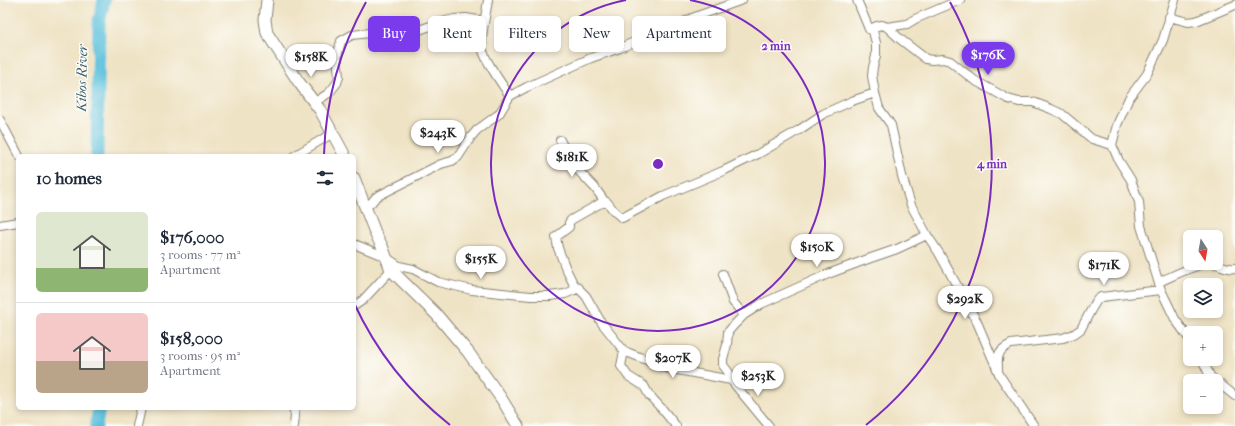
<!DOCTYPE html>
<meta charset="utf-8">
<style>
body{margin:0;font-family:"IM FELL French Canon",serif;background:#f2f2f3;color:#1f2937;height:100vh;display:flex;flex-direction:column;font-size:15px;white-space:nowrap}
*{box-sizing:border-box;margin:0}
p{font-size:13px;color:#747a83}
.icon{flex:none;width:22px;height:22px;fill:none;stroke:currentColor;stroke-width:2;stroke-linecap:round;stroke-linejoin:round}
.map{position:relative;flex:1;overflow:hidden}
.drawer{position:absolute;left:16px;top:154px;width:340px;height:256px;display:flex;flex-direction:column;background:#fff;border-radius:6px;box-shadow:0 2px 6px #0003}
.drawer>*{flex:none}
.guide{position:absolute;left:368px;top:16px;width:380px;height:36px;display:flex;gap:8px}
.needle{width:26px;rotate:169deg}
.fabs{position:absolute;left:1183px;top:230px;display:grid;gap:8px}
.fabs a{display:grid;place-items:center;width:40px;height:40px;border-radius:6px;background:#fff;box-shadow:0 2px 6px #0003;font-size:20px}
.price{position:absolute;translate:-50% -34px;padding:0 9px;border-radius:14px;background:#fff;color:#222;font-size:13px;line-height:26px;filter:drop-shadow(0 1px 2px #0008)}
.price::after{content:'';position:absolute;left:50%;top:24px;width:12px;height:9px;margin-left:-6px;background:inherit;clip-path:polygon(0 0,100% 0,50% 100%)}
.price.active{background:#7c3aed;color:#fff}
ul{padding:0;list-style:none}
li{display:flex;align-items:center;gap:12px;height:100px;padding:0 20px}
li+li{border-top:1px solid #e0e1e3}
li span{display:grid;place-items:center;flex:none;width:112px;height:80px;border-radius:6px;color:#555}
li>.icon{margin-inline-start:auto}
span .icon{width:48px;height:48px;fill:#fffc;stroke-width:1}
li b{font-size:17px}
h2{display:flex;justify-content:space-between;align-items:center;height:48px;padding:0 20px;font-size:17px}
.tag{padding:0 14px;border-radius:6px;background:#fff;box-shadow:0 2px 6px #0003;font-size:14px;line-height:36px}
.tag.active{background:#7c3aed;color:#fff}
.map>svg:first-child{display:block}
</style>
<div class="map">
<svg width="1235" height="426" viewBox="0 0 1235 426">
<rect width="100%" height="100%" fill="#fdfcf7"/>
<filter id="ink" filterUnits="userSpaceOnUse"><feTurbulence type="fractalNoise" baseFrequency=".025" numOctaves="2"/><feDisplacementMap in="SourceGraphic" scale="8" xChannelSelector="R" yChannelSelector="G"/><feConvolveMatrix kernelMatrix="1 2 1 2 8 2 1 2 1" color-interpolation-filters="sRGB"/></filter>
<filter id="wash" filterUnits="userSpaceOnUse"><feTurbulence type="fractalNoise" baseFrequency=".012" numOctaves="4" result="noise"/><feDisplacementMap in="SourceGraphic" scale="16" xChannelSelector="R" yChannelSelector="G"/><feGaussianBlur stdDeviation="0.9" result="paint"/><feColorMatrix in="noise" values="0 0 0 0 0 0 0 0 0 0 0 0 0 0 0 0 0 1.4 0 .05"/><feComposite in="paint" operator="in"/></filter>
<g filter="url(#wash)">
<rect width="100%" height="100%" fill="#efe3c5"/>
<g fill="none" stroke-linecap="round" stroke-linejoin="round">
<path stroke="#60c2de" stroke-width="13" d="M97 156 99 22 104 0
M96 426 99 408"/>
</g>
</g>
<g filter="url(#ink)">
<g fill="none" stroke-linecap="round" stroke-linejoin="round">
<g stroke="#868070" stroke-width="10">
<path id="street" d="M488 0C486 15 481 32 482 47 483 58 503 86 510 96
M857 0 869 29 873 31 876 43V56L873 67 872 76 875 93 879 108 891 125 902 176 911 205 927 235 939 253 977 322 1000 376 1034 426
M1175 0 1163 40 1147 74 1129 98 1117 125 1112 145 1119 161 1131 180 1139 202 1141 226 1161 290 1175 319 1190 340
M1169 17 1188 22 1196 21 1235 5
M887 27 907 24 915 19 960 0
M869 29 877 26 882 25 887 27 900 39 926 59 932 60 943 59 950 61 974 80 1008 99 1019 102H1033L1051 109 1062 114 1092 139 1112 145
M315 102 329 93 337 83 339 77 337 56 341 41 352 35 379 32 419 30 442 22 454 19 466 18 484 21
M0 120 19 156
M560 140 573 165 595 188 605 202
M294 156 333 133
M365 207 371 203 376 197 441 164 452 161 458 157 471 137 477 130 499 114 510 96 527 87 591 58 620 48 641 39 672 30 678 25 692 18 742 0
M0 225 18 222
M354 244 386 257 399 266 413 269 438 282 472 290 531 296H550L565 294 579 288
M723 274 733 302 744 315 761 304 828 274 868 259 897 249 927 235
M1159 282C1173 276 1195 264 1210 263 1219 263 1226 270 1235 268
M354 306 363 300 391 270
M744 315 734 325 728 332 727 345 723 359V365L729 373 731 380 769 426
M624 351 667 368 731 380
M1202 359 1210 376 1216 381
M998 368C997 354 999 350 1011 344L1063 338 1074 334 1081 329 1091 310 1097 300 1101 297 1161 290
M1216 381 1235 396
M293 408 295 415 294 426
M137 426 141 408
M676 426 663 410 649 395 644 386 628 376 621 366 624 351 601 322 586 296 573 283 566 269 558 248 556 237 569 227V223L571 220 599 204 607 202 614 211 622 218 663 196 723 171 758 154 799 130 823 114 852 101 875 93"/>
</g>
<g stroke="#868070" stroke-width="13">
<path id="secondary" d="M267 0 265 20 267 33 298 81 320 110 345 156
M354 178 376 235 382 246 391 270 436 314 468 352 501 398 518 426"/>
</g>
<use href="#street" stroke="#fff" stroke-width="8"/>
<use href="#secondary" stroke="#fff" stroke-width="11"/>
</g>
</g>
<g fill="none" stroke="#7b2cbf" stroke-width="2">
<path d="M690 0A167 167 0 1 1 626 0"/>
<path d="M450 425A334 334 0 0 1 354 303M324 155A334 334 0 0 1 366 2M950 2A334 334 0 0 1 866 425"/>
</g>
<g text-anchor="middle" dominant-baseline="central" stroke-width="3" stroke-linejoin="round" paint-order="stroke">
<g font-size="14" font-style="italic" fill="#375e6a" stroke="#fdfcf7">
<text transform="translate(82 78) rotate(-89)">Kibos River</text>
</g>
</g>
<circle cx="658" cy="164" r="6" fill="#7b2cbf" stroke="#fdfcf7" stroke-width="2"/>
<g font-size="12" text-anchor="middle" font-weight="bold" fill="#7b2cbf" stroke="#fdfcf7" stroke-width="3" stroke-linejoin="round" paint-order="stroke">
<text x="776" y="50">2 min</text>
<text x="992" y="168">4 min</text>
</g>
</svg>
<div class="fabs">
<a><svg class="needle" viewBox="-14 -14 28 28"><path d="M0-13l5 13h-10z" fill="#e53935"/><path d="M0 13l5-13h-10z" fill="#747a83"/></svg></a>
<a><svg class="icon" aria-label="layers" viewBox="0 0 24 24"><path d="M12 4l9 5-9 5-9-5zM3 14l9 5 9-5"/></svg></a>
<a>+</a>
<a>−</a>
</div>
<b class="price active" style="left:988px;top:76px">$176K</b>
<b class="price" style="left:311px;top:78px">$158K</b>
<b class="price" style="left:438px;top:154px">$243K</b>
<b class="price" style="left:572px;top:178px">$181K</b>
<b class="price" style="left:817px;top:268px">$150K</b>
<b class="price" style="left:481px;top:280px">$155K</b>
<b class="price" style="left:1104px;top:286px">$171K</b>
<b class="price" style="left:965px;top:320px">$292K</b>
<b class="price" style="left:673px;top:379px">$207K</b>
<b class="price" style="left:758px;top:397px">$253K</b>
<div class="guide">
<a class="tag active">Buy</a>
<a class="tag">Rent</a>
<a class="tag">Filters</a>
<a class="tag">New</a>
<a class="tag">Apartment</a>
</div>
<section class="drawer">
<h2>10 homes<svg class="icon" aria-label="filters" viewBox="0 0 24 24"><path d="M4 7h16M4 17h16"/><circle cx="9" cy="7" r="2"/><circle cx="15" cy="17" r="2"/></svg></h2>
<ul>
<li><span style="background:linear-gradient(#dfe7d0 70%,#8fb573 0)"><svg class="icon" aria-label="home" viewBox="0 0 24 24"><path d="M3 11l9-7 9 7M6 9v11h12V9"/></svg></span><div><b>$176,000</b><p>3 rooms · 77 m²</p><p>Apartment</p></div></li>
<li><span style="background:linear-gradient(#f6c9c9 60%,#b9a48a 0)"><svg class="icon" aria-label="home" viewBox="0 0 24 24"><path d="M3 11l9-7 9 7M6 9v11h12V9"/></svg></span><div><b>$158,000</b><p>3 rooms · 95 m²</p><p>Apartment</p></div></li>
</ul>
</section>
</div>
